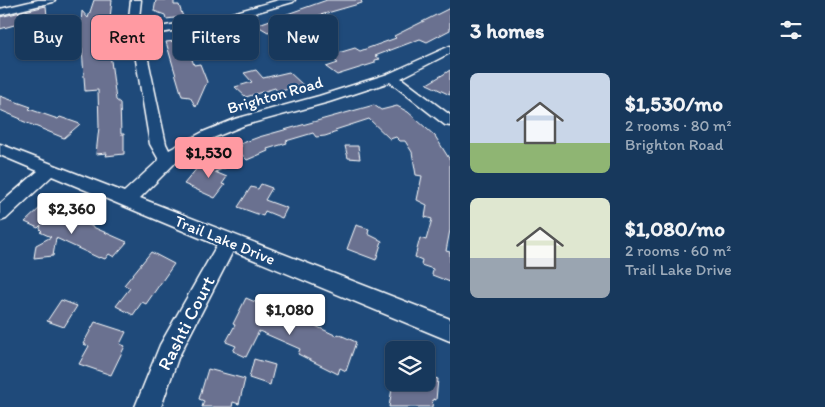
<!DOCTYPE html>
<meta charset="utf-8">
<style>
body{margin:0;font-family:Itim,sans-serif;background:#244365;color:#f1f3f6;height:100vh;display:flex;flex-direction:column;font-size:19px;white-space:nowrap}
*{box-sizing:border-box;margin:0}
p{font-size:16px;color:#9eacbb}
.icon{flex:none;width:28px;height:28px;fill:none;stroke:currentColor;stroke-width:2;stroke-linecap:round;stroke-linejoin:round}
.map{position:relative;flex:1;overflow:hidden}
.details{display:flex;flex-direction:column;background:#17385c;width:375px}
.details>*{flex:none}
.top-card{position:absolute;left:15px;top:15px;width:360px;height:45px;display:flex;gap:10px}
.fabs{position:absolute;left:385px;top:341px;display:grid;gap:10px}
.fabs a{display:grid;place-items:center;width:50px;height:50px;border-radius:8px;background:#17385c;box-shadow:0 1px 4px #0004,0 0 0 1px #365272;font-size:25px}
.price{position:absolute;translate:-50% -42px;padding:0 11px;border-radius:5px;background:#fff;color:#222;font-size:16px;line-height:32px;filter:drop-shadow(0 1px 2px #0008)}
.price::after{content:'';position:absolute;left:50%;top:30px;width:15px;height:11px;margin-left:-8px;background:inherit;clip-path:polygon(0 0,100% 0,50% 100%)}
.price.active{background:#ff9aa2;color:#111}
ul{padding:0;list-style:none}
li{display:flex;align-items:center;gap:15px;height:125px;padding:0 20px}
li span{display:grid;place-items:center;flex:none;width:140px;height:100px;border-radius:8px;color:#555}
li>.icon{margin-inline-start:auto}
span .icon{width:60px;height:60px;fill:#fffc;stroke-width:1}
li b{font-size:21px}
h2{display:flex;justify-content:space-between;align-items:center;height:60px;padding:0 20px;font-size:21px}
.chip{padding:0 18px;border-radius:8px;background:#17385c;box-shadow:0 1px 4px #0004,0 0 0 1px #365272;font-size:18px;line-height:45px}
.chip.active{background:#ff9aa2;color:#111}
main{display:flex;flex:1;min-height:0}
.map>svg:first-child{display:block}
</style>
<main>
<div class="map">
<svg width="450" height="407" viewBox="0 0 450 407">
<rect width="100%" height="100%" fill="#1f4a7a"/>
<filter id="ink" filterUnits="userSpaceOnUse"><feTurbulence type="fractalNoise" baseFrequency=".02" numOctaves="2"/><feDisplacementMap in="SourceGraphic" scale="10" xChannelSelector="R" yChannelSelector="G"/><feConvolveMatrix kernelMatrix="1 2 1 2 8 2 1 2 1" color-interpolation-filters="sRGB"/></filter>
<g filter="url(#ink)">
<path fill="#6b7190" stroke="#fff" d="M94 0H112L108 37 116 100 120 103 121 134H124V154L106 156 107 153 96 154 99 127 98 90 85 91 82 48 79 49 82 11 88 18Z
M156 0H174V5H179L183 17 166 19 165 15 154 11Z
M327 0H361L362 3 303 20 268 32 256 25Z
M46 6 47 16 0 29V17Z
M450 8V30L427 42 420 39 375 56 380 59 375 60V63L337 75 326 67 338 63 328 56 355 48 360 51 396 38 394 36Z
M185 40 194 65 200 64 207 82 196 107 190 97 182 96 166 42Z
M256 70 263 78 289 72 303 85 278 92 275 88 246 97 235 87 252 82 244 73Z
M450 70V95L427 84 444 74Z
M0 96 31 107 29 109 58 119 60 117 80 124 64 138 20 120 21 119 0 110Z
M374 105 381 110 397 106 408 112 435 136 450 160V230L446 251 450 252V282L432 275 433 269 421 265 422 260 415 257 420 238 426 240 432 219 425 217 427 205 417 200 422 176 416 175 412 152 405 141H400L396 137 390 139 369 119 335 130 337 132 325 136 316 137 313 133 286 141 287 143 267 149 268 151 247 160 236 148 242 146 240 144 259 137Z
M345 146H358L360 159 348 158Z
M219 158 235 164 215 172 227 177 222 184 225 185 215 198 184 184 198 167 209 171Z
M261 184 272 188 265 200 287 208 282 218 265 211 263 216 238 207 251 187 258 189Z
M50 206 79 219 77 220 127 242 114 257 109 254 105 259 100 257 99 258 56 238 53 256 34 258 36 245 51 237 40 232 42 231 40 229 41 225 38 228 25 222 41 207 46 209Z
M356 225 369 229 368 234 382 241 376 260 347 249Z
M151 252 174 264 146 304 142 302 133 315 116 306 130 288 124 285Z
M246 298 274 310 275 308 288 314 287 316 306 324 307 322 337 336 338 334 356 342 346 371 340 368 338 374 298 354 300 349 259 331 246 357 233 351 236 346 226 342 235 325 233 324Z
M61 300 77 306 64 327 47 321Z
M95 322 126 332 120 344 125 346 111 375 79 364 89 346 83 344Z
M254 359 275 365 270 385 249 378Z
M208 369 245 379 239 404 233 402 232 407H202L204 401 199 399Z
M426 375 438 379 436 400 433 399 432 407H389L393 382H426Z"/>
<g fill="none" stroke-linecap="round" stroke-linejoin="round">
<g stroke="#fff" stroke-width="3">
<path id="minor" d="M38 0H55L53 2 0 15V9Z
M131 0H141L139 18 142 30 218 17 279 0H295L293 2 219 23 143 36 166 144 169 150 203 132 235 119 319 96 388 74 450 46V53L401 78 450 115V126L445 125 390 82 329 102 245 125 213 138 180 158 140 198 450 319V341L233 251 178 358 161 407H135L160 345 217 245 52 176 6 219 0 221V204L38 171 0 155V144L124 192 159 160 150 144 129 18Z"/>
</g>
<use href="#minor" fill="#1f4a7a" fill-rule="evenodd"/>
</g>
</g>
<g text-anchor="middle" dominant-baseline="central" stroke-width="4.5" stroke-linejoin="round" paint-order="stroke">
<g font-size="16" fill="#fff" stroke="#1f4a7a">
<text transform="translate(275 95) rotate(-16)">Brighton Road</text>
<text transform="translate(225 240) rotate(22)">Trail Lake Drive</text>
</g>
<g font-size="19" fill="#fff" stroke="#1f4a7a">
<text transform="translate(186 323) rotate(-63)">Rashti Court</text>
</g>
</g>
</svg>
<div class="fabs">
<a><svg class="icon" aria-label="layers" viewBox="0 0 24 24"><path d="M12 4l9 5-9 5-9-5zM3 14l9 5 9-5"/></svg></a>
</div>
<b class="price active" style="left:209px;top:179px">$1,530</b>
<b class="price" style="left:72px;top:235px">$2,360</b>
<b class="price" style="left:290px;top:336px">$1,080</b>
<div class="top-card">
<a class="chip">Buy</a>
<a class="chip active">Rent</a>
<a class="chip">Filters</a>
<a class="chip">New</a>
</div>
</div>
<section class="details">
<h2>3 homes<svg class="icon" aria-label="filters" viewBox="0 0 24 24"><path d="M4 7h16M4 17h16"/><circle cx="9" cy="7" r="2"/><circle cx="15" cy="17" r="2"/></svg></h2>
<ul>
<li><span style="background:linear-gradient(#c9d6e8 70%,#8fb573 0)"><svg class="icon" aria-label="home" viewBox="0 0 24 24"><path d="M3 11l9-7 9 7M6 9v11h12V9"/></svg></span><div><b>$1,530/mo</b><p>2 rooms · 80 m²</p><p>Brighton Road</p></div></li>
<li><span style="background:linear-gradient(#dfe7d0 60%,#9aa5b1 0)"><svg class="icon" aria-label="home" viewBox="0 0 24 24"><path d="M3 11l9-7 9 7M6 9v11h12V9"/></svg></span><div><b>$1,080/mo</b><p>2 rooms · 60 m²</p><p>Trail Lake Drive</p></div></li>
</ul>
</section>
</main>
